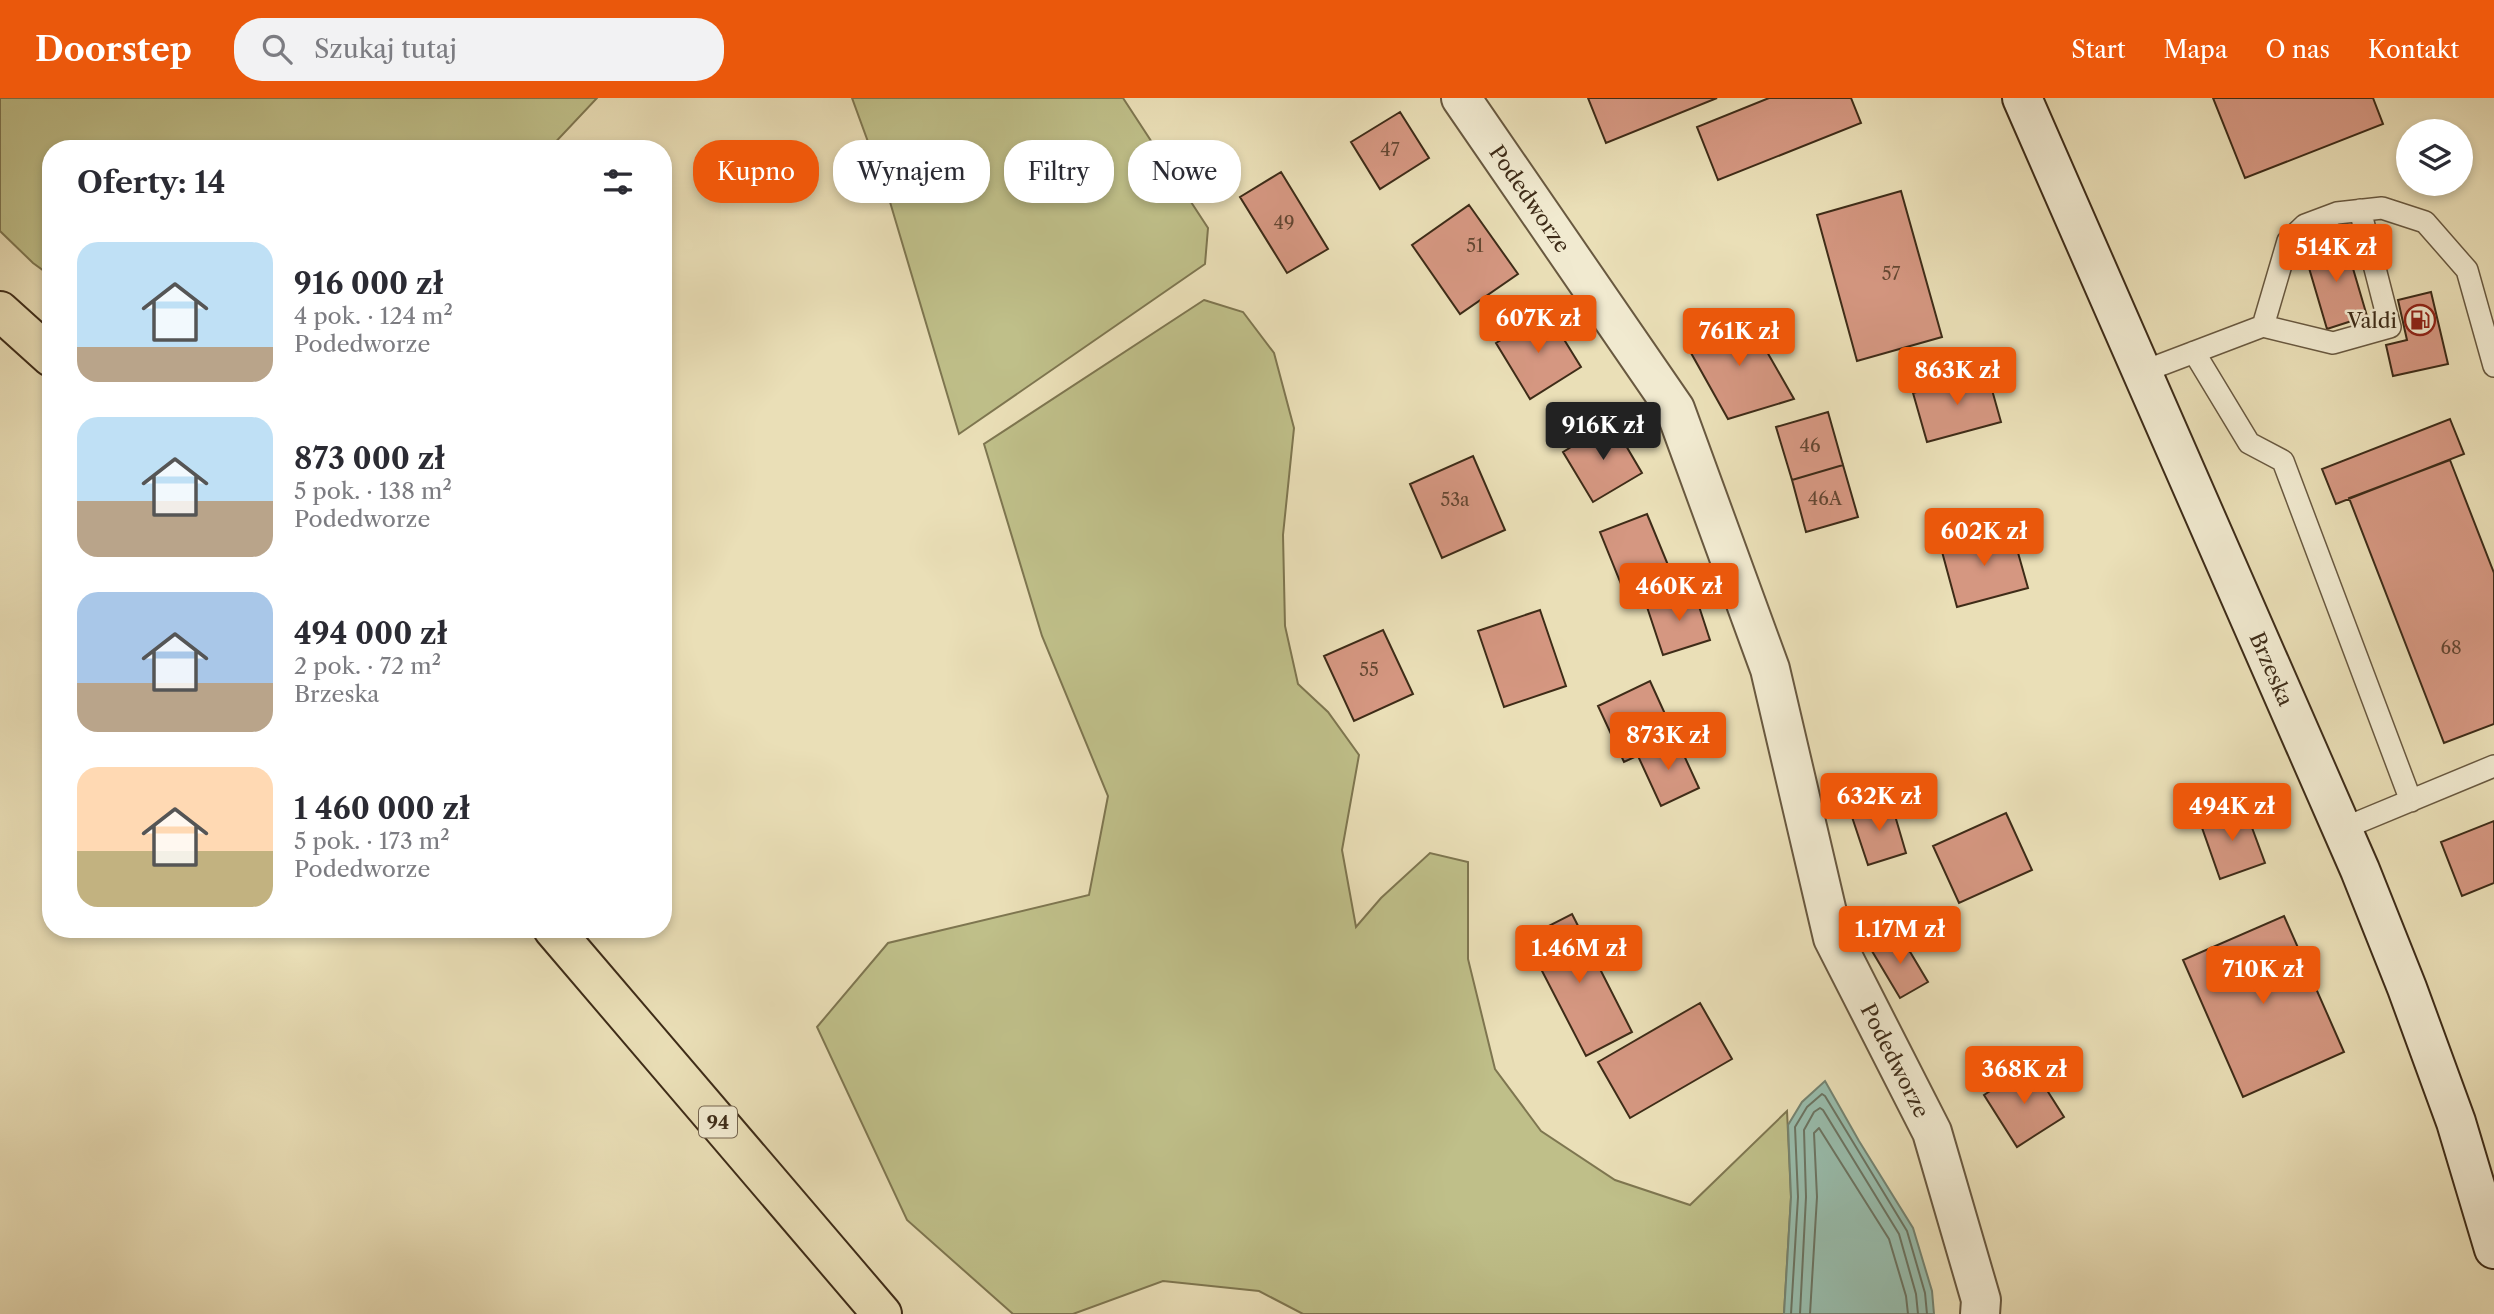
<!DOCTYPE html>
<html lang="pl">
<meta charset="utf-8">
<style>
body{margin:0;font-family:"Libre Caslon Text",serif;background:#f2f2f3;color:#2b2b33;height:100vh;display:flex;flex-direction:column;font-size:26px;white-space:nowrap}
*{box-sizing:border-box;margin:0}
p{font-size:23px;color:#7c7c81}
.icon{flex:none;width:38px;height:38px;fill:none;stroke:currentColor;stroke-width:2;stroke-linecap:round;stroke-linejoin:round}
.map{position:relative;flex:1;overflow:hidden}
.side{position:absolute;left:42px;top:42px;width:630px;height:798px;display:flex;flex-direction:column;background:#fff;border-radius:28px;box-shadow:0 4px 10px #0003}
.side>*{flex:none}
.banner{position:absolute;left:693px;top:42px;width:665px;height:63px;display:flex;gap:14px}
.fabs{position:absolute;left:2396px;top:21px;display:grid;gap:14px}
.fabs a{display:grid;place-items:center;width:77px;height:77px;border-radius:50%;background:#fff;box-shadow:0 4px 10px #0003;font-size:35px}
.price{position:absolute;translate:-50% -60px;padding:0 16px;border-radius:7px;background:#ea580c;color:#fff;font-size:23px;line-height:46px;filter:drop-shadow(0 2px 4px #0008)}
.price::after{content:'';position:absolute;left:50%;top:42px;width:21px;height:16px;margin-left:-10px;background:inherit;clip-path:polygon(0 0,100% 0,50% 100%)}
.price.selected{background:#222;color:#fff}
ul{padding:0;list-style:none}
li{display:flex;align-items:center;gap:21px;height:175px;padding:0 35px}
li span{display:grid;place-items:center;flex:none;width:196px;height:140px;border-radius:21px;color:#555}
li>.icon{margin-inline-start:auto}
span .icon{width:84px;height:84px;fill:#fffc;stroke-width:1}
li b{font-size:30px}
h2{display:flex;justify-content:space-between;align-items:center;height:84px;padding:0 35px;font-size:30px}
.chip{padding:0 24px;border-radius:28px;background:#fff;box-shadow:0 4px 10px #0003;font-size:24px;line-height:63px}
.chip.selected{background:#ea580c;color:#fff}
header{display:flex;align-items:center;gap:42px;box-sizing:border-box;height:98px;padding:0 35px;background:#ea580c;color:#fff}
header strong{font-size:33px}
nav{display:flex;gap:38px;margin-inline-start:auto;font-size:24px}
.search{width:490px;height:63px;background:#f2f2f3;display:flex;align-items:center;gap:18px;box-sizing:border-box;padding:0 24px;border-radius:28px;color:#7c7c81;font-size:26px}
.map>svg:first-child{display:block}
</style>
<header>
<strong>Doorstep</strong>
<div class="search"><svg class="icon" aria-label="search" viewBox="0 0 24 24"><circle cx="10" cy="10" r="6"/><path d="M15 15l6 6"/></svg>Szukaj tutaj</div>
<nav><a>Start</a><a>Mapa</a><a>O nas</a><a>Kontakt</a></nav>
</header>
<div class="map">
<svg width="2494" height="1216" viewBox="0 0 2494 1216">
<rect width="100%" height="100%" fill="#eadfb7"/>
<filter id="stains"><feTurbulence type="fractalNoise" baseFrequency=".00286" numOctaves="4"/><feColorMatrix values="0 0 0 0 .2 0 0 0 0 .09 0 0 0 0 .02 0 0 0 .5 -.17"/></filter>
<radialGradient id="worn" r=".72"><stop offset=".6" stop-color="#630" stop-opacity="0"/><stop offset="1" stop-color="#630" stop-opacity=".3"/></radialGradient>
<path fill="#bfbf89" stroke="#7e7650" stroke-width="2" d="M0 0H597L549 51H51V178L33 165 0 133Z
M852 0H1123L1208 130 1205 166 959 336 890 104Z
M1204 202 1243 214 1274 255 1294 330 1283 437 1285 528 1298 586 1328 614 1359 657 1342 752 1356 829 1381 800 1430 755 1468 764V861L1495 971 1541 1033 1615 1082 1690 1107 1787 1013 1791 1099 1784 1216H1303L1259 1193 1163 1183 1073 1216H1013L907 1122 817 929 888 845 1089 797 1108 698 1042 538 984 346Z"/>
<path fill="#98bdad" stroke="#748371" stroke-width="2" d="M1825 983 1859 1043 1913 1130 1932 1193 1934 1216H1784L1791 1099 1788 1027 1802 1004Z"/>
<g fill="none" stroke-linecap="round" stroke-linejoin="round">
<path stroke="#6b7462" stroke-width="2" d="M1791 1216 1798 1099 1795 1029 1807 1009 1822 996 1825 998 1907 1133 1925 1195 1927 1216
M1800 1216 1806 1099 1804 1032 1814 1014 1820 1010 1823 1012 1899 1136 1916 1196 1918 1216
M1810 1216 1817 1099 1814 1035 1819 1030 1889 1141 1906 1198 1908 1216"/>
</g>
<path fill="#d59781" stroke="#3e2c18" stroke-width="2" d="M1588 0H1717L1606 45Z
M1769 0H1851L1861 25 1718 82 1697 29Z
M2213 0H2373L2383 26 2245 80Z
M1400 14 1429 60 1380 91 1351 44Z
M1281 74 1328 151 1287 175 1240 99Z
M1901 93 1942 239 1857 263 1817 117Z
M1469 107 1518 176 1460 216 1412 147Z
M2344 140 2367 218 2327 231 2304 153Z
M2431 194 2448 266 2393 278 2386 247 2407 242 2398 202Z
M1743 212 1794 301 1728 321 1686 246Z
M1547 214 1581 269 1530 301 1496 245Z
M1987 274 2001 324 1927 344 1913 295Z
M1828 314 1843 367 1792 382 1776 329Z
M2450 321 2464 356 2336 406 2322 371Z
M1612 324 1642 375 1593 404 1563 354Z
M1473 358 1505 432 1442 460 1410 386Z
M2450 362 2494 475V626L2444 645 2349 400Z
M1843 367 1858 419 1806 434 1792 382Z
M1647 416 1668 467 1621 486 1600 434Z
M2011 430 2028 490 1957 509 1941 450Z
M1694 493 1710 542 1663 557 1647 509Z
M1540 512 1566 588 1504 609 1478 533Z
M1383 532 1413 596 1354 623 1324 558Z
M1650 583 1676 640 1624 664 1598 608Z
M1676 640 1699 690 1661 708 1638 658Z
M1891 704 1906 755 1868 767 1851 716Z
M2244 708 2265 765 2220 781 2200 724Z
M2006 715 2032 772 1959 805 1933 748Z
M2494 723V785L2462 798 2441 744Z
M1572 816 1632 934 1586 958 1525 840Z
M2284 818 2344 954 2243 999 2183 862Z
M1900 837 1928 884 1900 900 1872 853Z
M1700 905 1732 961 1630 1020 1598 964Z
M2031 967 2064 1019 2017 1049 1984 997Z"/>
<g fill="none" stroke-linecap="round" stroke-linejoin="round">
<g stroke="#695940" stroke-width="24">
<path id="service" d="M2263 228 2288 143 2305 127 2337 115 2382 110 2425 124 2467 172 2494 268
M2194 254 2249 345 2283 363 2411 703
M2142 274 2263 228 2333 245 2390 229 2360 112
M2342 731 2494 668"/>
</g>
<g stroke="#695940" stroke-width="42">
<g id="minor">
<path id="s1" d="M1461 0 1675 311 1770 571 1833 840 1932 1034 1981 1202 1980 1216"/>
</g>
</g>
<g stroke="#3e2c18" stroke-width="42">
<g id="secondary">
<path id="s2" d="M2022 0 2360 772 2407 890 2456 1024 2494 1151"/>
</g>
</g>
<g stroke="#3e2c18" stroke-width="42">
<path id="primary" d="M0 213 51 259
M553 831 882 1216"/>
</g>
<use href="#service" stroke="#f1ead0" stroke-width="21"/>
<use href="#minor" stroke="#f1ead0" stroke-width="38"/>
<use href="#secondary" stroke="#f1ead0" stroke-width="38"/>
<use href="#primary" stroke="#eadfb7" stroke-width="38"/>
</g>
<defs>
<g id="fuel-ring" transform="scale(1.575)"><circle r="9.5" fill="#f1ead0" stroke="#8f2418" stroke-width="1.5"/><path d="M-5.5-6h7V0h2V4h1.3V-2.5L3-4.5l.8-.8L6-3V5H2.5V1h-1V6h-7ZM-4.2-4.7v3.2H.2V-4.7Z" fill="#8f2418"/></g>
</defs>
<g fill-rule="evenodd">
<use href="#fuel-ring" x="2420" y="222"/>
</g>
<g text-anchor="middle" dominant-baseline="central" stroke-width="5" stroke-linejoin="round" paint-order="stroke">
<g font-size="18" fill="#644732">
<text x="1390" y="52">47</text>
<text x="1284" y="125">49</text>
<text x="1475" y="148">51</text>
<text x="1891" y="176">57</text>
<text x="1810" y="348">46</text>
<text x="1825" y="401">46A</text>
<text x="1455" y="402">53a</text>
<text x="2451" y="550">68</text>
<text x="1369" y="572">55</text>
</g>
<rect fill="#f1ead0" stroke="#74654f" stroke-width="2" x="699" y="1008.5" width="38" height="31" rx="5"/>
<g font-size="19" font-weight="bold" fill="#3e2c18">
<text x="718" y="1024">94</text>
</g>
<g font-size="21" fill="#3e2c18" stroke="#f1ead0">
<text stroke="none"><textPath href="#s1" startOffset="122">Podedworze</textPath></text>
<text stroke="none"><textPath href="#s2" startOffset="623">Brzeska</textPath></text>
<text stroke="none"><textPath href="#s1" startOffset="1068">Podedworze</textPath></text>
</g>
<g font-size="21" fill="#3e2c18" stroke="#f1ead0" text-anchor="end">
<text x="2397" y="222">Valdi</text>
</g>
</g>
<rect width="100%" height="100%" filter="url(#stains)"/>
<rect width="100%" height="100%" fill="url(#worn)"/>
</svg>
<div class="fabs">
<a><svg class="icon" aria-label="layers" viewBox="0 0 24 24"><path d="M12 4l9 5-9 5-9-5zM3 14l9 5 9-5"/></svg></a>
</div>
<b class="price" style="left:2336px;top:186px">514K zł</b>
<b class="price" style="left:1538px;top:257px">607K zł</b>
<b class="price" style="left:1739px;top:270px">761K zł</b>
<b class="price" style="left:1957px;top:309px">863K zł</b>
<b class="price selected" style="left:1603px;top:364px">916K zł</b>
<b class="price" style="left:1984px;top:470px">602K zł</b>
<b class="price" style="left:1679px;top:525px">460K zł</b>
<b class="price" style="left:1668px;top:674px">873K zł</b>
<b class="price" style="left:1879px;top:735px">632K zł</b>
<b class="price" style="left:2232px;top:745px">494K zł</b>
<b class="price" style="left:1900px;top:868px">1.17M zł</b>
<b class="price" style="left:1579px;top:887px">1.46M zł</b>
<b class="price" style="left:2263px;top:908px">710K zł</b>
<b class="price" style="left:2024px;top:1008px">368K zł</b>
<div class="banner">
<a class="chip selected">Kupno</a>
<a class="chip">Wynajem</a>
<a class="chip">Filtry</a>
<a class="chip">Nowe</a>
</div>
<section class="side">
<h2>Oferty: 14<svg class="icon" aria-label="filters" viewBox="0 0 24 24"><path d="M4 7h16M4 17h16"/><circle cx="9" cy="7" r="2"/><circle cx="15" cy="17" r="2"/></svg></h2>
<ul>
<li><span style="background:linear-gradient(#bfe0f5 75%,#b9a48a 0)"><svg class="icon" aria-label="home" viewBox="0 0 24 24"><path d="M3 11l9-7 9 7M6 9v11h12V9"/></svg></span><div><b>916 000 zł</b><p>4 pok. · 124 m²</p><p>Podedworze</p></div></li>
<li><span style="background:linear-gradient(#bfe0f5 60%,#b9a48a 0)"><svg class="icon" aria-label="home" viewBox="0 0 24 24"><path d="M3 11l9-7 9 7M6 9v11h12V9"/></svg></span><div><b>873 000 zł</b><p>5 pok. · 138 m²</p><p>Podedworze</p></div></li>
<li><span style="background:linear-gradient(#a9c7e8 65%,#b9a48a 0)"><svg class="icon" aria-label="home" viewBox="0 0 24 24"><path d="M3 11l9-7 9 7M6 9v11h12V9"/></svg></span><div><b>494 000 zł</b><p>2 pok. · 72 m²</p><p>Brzeska</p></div></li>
<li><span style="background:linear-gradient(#ffd9b3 60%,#c2b280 0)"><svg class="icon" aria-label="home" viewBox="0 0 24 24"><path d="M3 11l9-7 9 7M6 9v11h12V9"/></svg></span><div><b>1 460 000 zł</b><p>5 pok. · 173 m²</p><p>Podedworze</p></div></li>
</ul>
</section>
</div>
